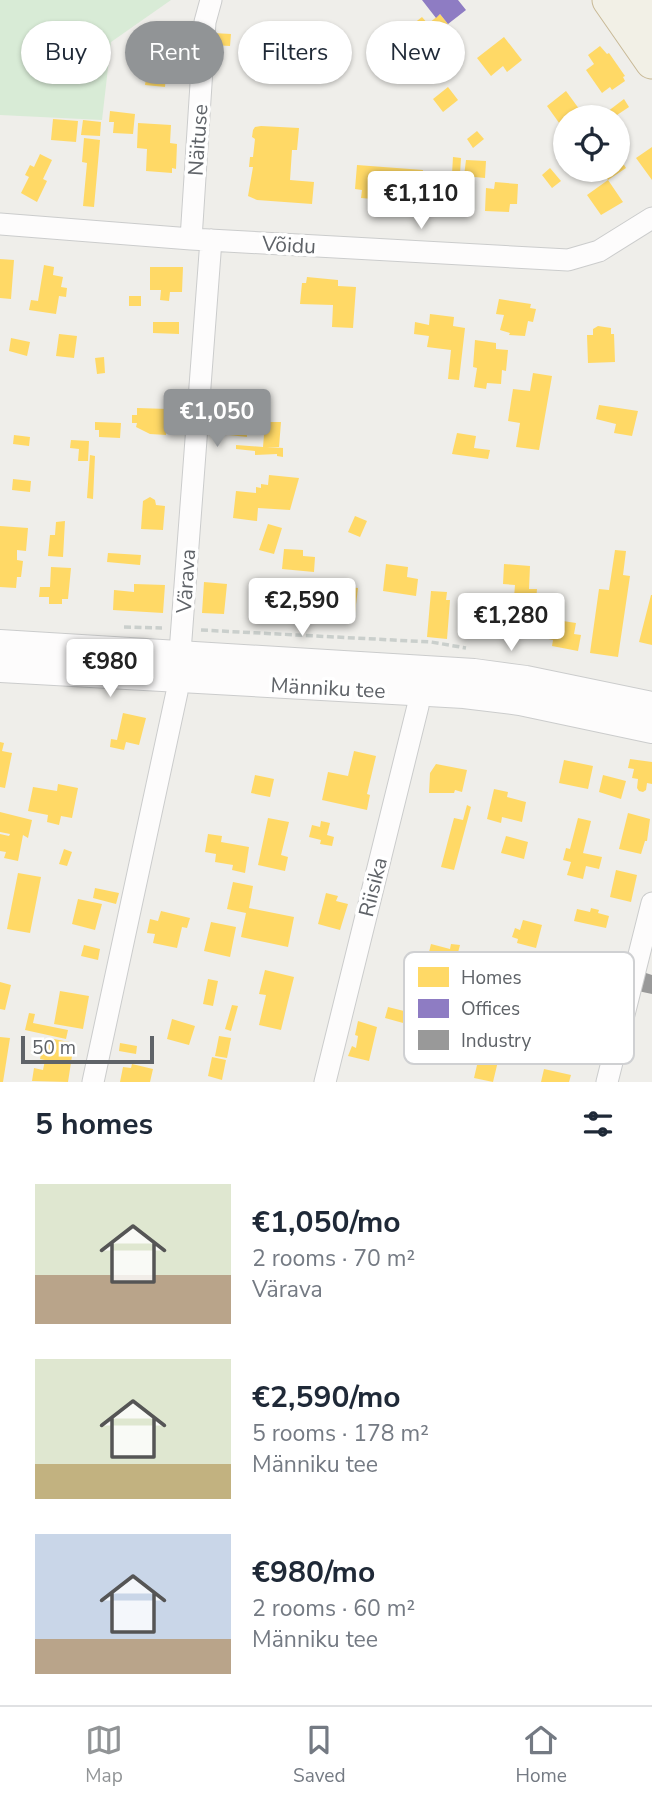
<!DOCTYPE html>
<meta charset="utf-8">
<style>
body{margin:0;font-family:"Nunito Sans",sans-serif;background:#f6f6f7;color:#1f2937;height:100vh;display:flex;flex-direction:column;font-size:26px;white-space:nowrap}
*{box-sizing:border-box;margin:0}
p{font-size:23px;color:#747a83}
.icon{flex:none;width:38px;height:38px;fill:none;stroke:currentColor;stroke-width:2;stroke-linecap:round;stroke-linejoin:round}
.map{position:relative;height:1082px;overflow:hidden}
.details{display:flex;flex-direction:column;background:#fff;flex:1}
.details>*{flex:none}
.guide{position:absolute;left:21px;top:21px;width:611px;height:63px;display:flex;gap:14px}
.buttons{position:absolute;left:553px;top:105px;display:grid;gap:14px}
.buttons a{display:grid;place-items:center;width:77px;height:77px;border-radius:50%;background:#fff;box-shadow:0 2px 5px #0004;font-size:35px}
.scale{position:absolute;left:21px;bottom:18px;width:133px;box-sizing:border-box;padding-left:7px;border:4px solid #5f6368;border-top:0;font-size:19px;line-height:24px;white-space:nowrap;color:#5f6368;-webkit-text-stroke:5px #fff;paint-order:stroke}
.price{position:absolute;translate:-50% -60px;padding:0 16px;border-radius:7px;background:#fff;color:#222;font-size:23px;line-height:46px;filter:drop-shadow(0 2px 4px #0008)}
.price::after{content:'';position:absolute;left:50%;top:42px;width:21px;height:16px;margin-left:-10px;background:inherit;clip-path:polygon(0 0,100% 0,50% 100%)}
.price.current{background:#919496;color:#fff}
ul{padding:0;list-style:none}
li{display:flex;align-items:center;gap:21px;height:175px;padding:0 35px}
li span{display:grid;place-items:center;flex:none;width:196px;height:140px;border-radius:0px;color:#555}
li>.icon{margin-inline-start:auto}
span .icon{width:84px;height:84px;fill:#fffc;stroke-width:1}
li b{font-size:30px}
h2{display:flex;justify-content:space-between;align-items:center;height:84px;padding:0 35px;font-size:30px}
.chip{padding:0 24px;border-radius:32px;background:#fff;box-shadow:0 2px 5px #0004;font-size:24px;line-height:63px}
.chip.current{background:#919496;color:#fff}
.tab-bar{display:flex;justify-content:space-around;align-items:center;height:98px;border-top:2px solid #e0e1e3;background:#fff;font-size:19px;color:#747a83}
.tab-bar a{display:grid;justify-items:center;gap:4px}
.tab-bar .current{color:#919496}
.map>svg:first-child{display:block}
</style>
<div class="map">
<svg width="652" height="1082" viewBox="0 0 652 1082">
<rect width="100%" height="100%" fill="#efeeea"/>
<path fill="#d8ebd6" d="M0 0H171L111 42 102 120 0 115Z"/>
<path fill="#ffd966" d="M440 14 448 24 423 44 409 27 422 17 428 24Z
M213 33 231 34 230 46 212 45Z
M504 37 522 60 507 72 503 66 491 76 477 58Z
M454 38 464 51 451 61 441 48Z
M600 46 607 54 609 53 625 76 623 77 625 81 612 90 610 87 602 93 586 70 594 64 588 55Z
M150 53 160 54 159 61 167 62 165 87 145 85Z
M448 87 458 100 443 112 433 99Z
M566 91 585 117H565V125L562 127 547 106Z
M624 99 629 107 614 117H604L603 115Z
M110 111 135 114 133 134 113 133 114 122H109Z
M53 119 78 121 76 142 51 140Z
M83 120 101 122 100 136 81 135Z
M138 123 171 125 170 143 177 144 176 169 172 168V173L146 171 147 149 137 148Z
M261 126 299 128 297 150H292L290 180 314 182 312 204 257 200 248 196 253 167H249L250 157H253L255 139 252 137 253 130 255 127Z
M477 131 484 139 473 148 467 139Z
M84 138 100 140 94 207 83 206 87 163 82 162Z
M621 142 627 151 619 157 626 168 608 180 602 170H618V145Z
M652 147V180L636 158Z
M40 154 52 160 43 179 47 181 37 202 21 193 29 177 25 175 30 165 34 167Z
M453 157 461 158 460 174H452Z
M466 160 486 161 485 178 464 176Z
M357 165 423 170 420 203 361 198 362 190 355 189Z
M550 168 561 181 552 188 542 175Z
M608 180 623 202 601 215 587 195Z
M495 182 518 184 517 204H510L509 212 485 211 486 188 494 189Z
M0 259 14 260 11 299 0 298Z
M44 265 54 267 53 275 63 277 61 287 67 288 66 297 59 296 56 314 29 310 31 300 38 301Z
M150 267H183L182 292H170L169 301 160 300 161 290H150Z
M307 277 338 280V286L356 287 353 328 332 327 333 305 300 304 302 283H306Z
M129 296H141V306H129Z
M499 299 531 304 530 308 536 309 533 322 528 321 525 336 509 335 510 333 500 330 504 315 496 314Z
M430 314 454 317 453 326 465 328 459 380 448 379 451 350 427 347 429 336 414 334 415 322 429 325Z
M153 322H179V334L153 333Z
M598 326 611 328V334H614L615 362 588 363 587 335H593V329Z
M59 334 77 336 74 358 56 356Z
M11 338 30 342 27 356 9 351Z
M475 340 496 343V349L508 350 506 371 502 370 501 384 487 383 486 389 474 387 477 368 473 367Z
M104 357 105 373 97 374 95 358Z
M533 373 552 376 539 450 516 447 520 423 508 421 513 389 530 391Z
M224 397 242 399 240 418 246 419 247 437 220 434Z
M599 405 638 411 632 436 614 433 616 424 596 419Z
M137 408 168 409 166 435 150 434 136 427 137 423H132V415H137Z
M95 422 121 423 120 438 99 437V430H95Z
M265 422H281L279 447H267L283 448V457L277 456V454L255 455V451L236 449V445L263 447Z
M457 433 476 436 474 448 490 450 488 459 452 454Z
M14 435 30 437 29 446 13 444Z
M71 440 89 441 88 461H78L79 449 70 448Z
M90 455 95 456 93 499 87 498Z
M269 475 299 478 290 510 258 508 257 521 233 518 236 491 256 493V487L261 488V484L268 485Z
M13 479 31 481 30 492 12 490Z
M150 497 155 500 156 505 165 506 163 530 141 529 143 501Z
M355 516 367 521 360 537 348 532Z
M65 521 63 557 48 556 50 535H55L56 522Z
M268 524 282 528 274 554 259 550Z
M0 526 28 528 26 551 17 550V560L23 561 21 577H17L16 588 0 587Z
M284 549 303 550V556L315 557 314 572 282 569Z
M615 550 626 551 623 575 630 576 618 657 590 653 599 589 609 590Z
M108 553 141 555 140 565 107 562Z
M386 564 408 567 407 577 418 579 416 596 383 591Z
M504 564 530 566 529 589H537L534 624 512 623 515 585 503 584Z
M51 567 71 568 68 599H62V604H49V597H39L40 587H50Z
M331 580 346 581 345 587 358 588 355 613 318 609 320 584 330 585Z
M204 582 227 584 224 614 202 613Z
M267 582 289 584V590L304 591 303 613 281 612 276 618H266L263 615Z
M134 584 165 585 163 613 113 610 114 590 134 592Z
M431 591 447 592 446 600H450L447 639 427 637Z
M651 595H652V645L639 642Z
M465 604 491 605 489 628 479 627V621L464 620Z
M563 621 576 623 574 634 581 635 578 651 552 646 553 640 544 638 546 629H561Z
M123 713 146 718 139 745 126 742 124 750 110 747 111 739 117 740Z
M0 742 4 743 2 751 12 753 5 788 0 787Z
M354 751 376 756 367 794 370 795 367 810 322 800 328 772 348 776Z
M630 759 652 762V784L647 783 646 790 643 792 639 791 637 788 638 779 632 778 634 769 628 768Z
M564 760 593 766 588 789 559 783Z
M436 764 467 770 462 792 455 790 454 793H429L430 773Z
M255 775 274 779 270 797 251 793Z
M603 775 626 781 621 799 599 792Z
M58 784 78 788 72 818 61 816 59 825 47 822 48 815 28 811 33 787 57 791Z
M494 789 508 792 507 797 526 802 522 822 502 817 501 823 487 819Z
M467 805 471 807 454 870 441 867 454 818 463 820Z
M0 812 32 820 28 838 23 835 18 861 4 858 6 852 0 851V834L9 836 10 834 0 832Z
M628 813 650 819 647 841H645L641 854 619 849Z
M268 818 289 822 281 855 288 857 285 871 258 865Z
M578 818 591 821 583 853 602 857 599 869 586 866 583 879 567 875 571 862 563 860 566 848 570 849Z
M321 821 330 823 327 835 334 837 332 846 320 844 321 840 309 837 312 825 320 827Z
M208 834 222 836 221 842 249 847 245 873 232 870 233 865 215 862 216 854 205 852Z
M506 836 528 842 524 859 501 853Z
M64 849 72 852 67 866 59 864Z
M616 870 637 875 631 902 610 897Z
M18 873 41 877 30 933 7 929Z
M233 882 253 886 249 908 294 917 288 947 241 937 246 913 227 909Z
M95 888 119 893 116 904 93 898Z
M326 893 338 896 336 901 348 904 340 930 318 924Z
M78 899 102 904 95 930 72 924Z
M591 908 599 910 598 913 609 916 606 928 574 921 577 909 590 912Z
M161 911 190 918 187 928 182 927 177 948 153 943 155 934 147 933 150 919 158 921Z
M523 920 542 925 536 948 517 943 518 939 512 937 515 928 520 930Z
M211 922 236 927 230 957 204 951Z
M431 944 450 949 451 944 460 945 454 968 466 971 458 1001 445 998 449 982 429 977 434 957 428 956Z
M84 945 100 949 98 960 81 956Z
M265 970 294 977 281 1030 259 1025 266 995 259 994Z
M208 979 218 981 213 1006 203 1004Z
M0 982 11 985 5 1010 0 1009Z
M60 991 89 996 83 1029 54 1024Z
M232 1005 238 1006 231 1031 225 1029Z
M388 1007 428 1017 425 1029 385 1018Z
M29 1013 35 1014 33 1023 68 1030 66 1039 25 1030Z
M172 1019 195 1026 189 1045 167 1039Z
M358 1021 377 1027 369 1061 348 1056 352 1046 356 1048 358 1036 355 1035Z
M219 1036 231 1038 227 1058 215 1056Z
M0 1037 10 1038 3 1082H0Z
M49 1038 74 1043 68 1082 32 1081 34 1068 43 1070 45 1060 40 1059 42 1050 46 1051Z
M120 1043 137 1046 136 1054 119 1051Z
M480 1052 499 1057 493 1082 474 1078Z
M212 1057 226 1060 222 1080 208 1076Z
M132 1064 153 1069 150 1082H120L123 1067 131 1068Z
M544 1069 571 1075 569 1082H541Z"/>
<path fill="#8e7cc3" d="M422 0H458L466 10 448 24 440 14 436 18Z"/>
<path fill="#999" d="M643 972 652 975V994L638 991Z"/>
<g fill="none" stroke-linecap="round" stroke-linejoin="round">
<g stroke="#cbcccc" stroke-width="23">
<path id="minor" d="M0 224 191 239 568 260 599 251 652 218
M191 239 205 22 211 0
M93 1082 177 692 211 240
M325 1082 418 706 419 692
M607 1082 652 903"/>
</g>
<g stroke="#cbcccc" stroke-width="28">
<path id="tertiary" d="M0 643 474 672 526 679 652 705
M0 669 464 695 520 702 652 730"/>
</g>
<g stroke="#c8b996" stroke-width="35">
<path id="trunk" d="M609 0 652 62
M638 0 652 20"/>
</g>
<path stroke="#cacfcc" stroke-width="3.5" stroke-dasharray="7 3.5" stroke-linecap="butt" d="M124 627 162 628
M201 630 431 642 466 648"/>
<use href="#minor" stroke="#fdfcfc" stroke-width="21"/>
<use href="#tertiary" stroke="#fdfcfc" stroke-width="26"/>
<use href="#trunk" stroke="#f2f0e6" stroke-width="33"/>
</g>
<g text-anchor="middle" dominant-baseline="central" stroke-width="7" stroke-linejoin="round" paint-order="stroke">
<g font-size="21" fill="#5f6368" stroke="#fff">
<text transform="translate(198 140) rotate(-86)">Näituse</text>
<text transform="translate(289 245) rotate(3)">Võidu</text>
<text transform="translate(186 581) rotate(-86)">Värava</text>
<text transform="translate(328 688) rotate(3)">Männiku tee</text>
<text transform="translate(373 887) rotate(-76)">Riisika</text>
</g>
</g>
<rect x="404" y="952" width="230" height="112" rx="10" fill="#fff" stroke="#cfd0d2" stroke-width="2"/>
<rect x="418" y="967" width="31" height="20" fill="#ffd966"/>
<rect x="418" y="999" width="31" height="19" fill="#8e7cc3"/>
<rect x="418" y="1030" width="31" height="20" fill="#999"/>
<g font-size="19" fill="#5f6368">
<text x="461" y="984">Homes</text>
<text x="461" y="1015">Offices</text>
<text x="461" y="1047">Industry</text>
</g>
</svg>
<div class="buttons">
<a><svg class="icon" aria-label="locate" viewBox="0 0 24 24"><circle cx="12" cy="12" r="6"/><path d="M12 2v4M12 18v4M2 12h4M18 12h4"/></svg></a>
</div>
<div class="scale">50 m</div>
<b class="price" style="left:421px;top:231px">€1,110</b>
<b class="price current" style="left:217px;top:449px">€1,050</b>
<b class="price" style="left:302px;top:638px">€2,590</b>
<b class="price" style="left:511px;top:653px">€1,280</b>
<b class="price" style="left:110px;top:699px">€980</b>
<div class="guide">
<a class="chip">Buy</a>
<a class="chip current">Rent</a>
<a class="chip">Filters</a>
<a class="chip">New</a>
</div>
</div>
<section class="details">
<h2>5 homes<svg class="icon" aria-label="filters" viewBox="0 0 24 24"><path d="M4 7h16M4 17h16"/><circle cx="9" cy="7" r="2"/><circle cx="15" cy="17" r="2"/></svg></h2>
<ul>
<li><span style="background:linear-gradient(#dfe7d0 65%,#b9a48a 0)"><svg class="icon" aria-label="home" viewBox="0 0 24 24"><path d="M3 11l9-7 9 7M6 9v11h12V9"/></svg></span><div><b>€1,050/mo</b><p>2 rooms · 70 m²</p><p>Värava</p></div></li>
<li><span style="background:linear-gradient(#dfe7d0 75%,#c2b280 0)"><svg class="icon" aria-label="home" viewBox="0 0 24 24"><path d="M3 11l9-7 9 7M6 9v11h12V9"/></svg></span><div><b>€2,590/mo</b><p>5 rooms · 178 m²</p><p>Männiku tee</p></div></li>
<li><span style="background:linear-gradient(#c9d6e8 75%,#b9a48a 0)"><svg class="icon" aria-label="home" viewBox="0 0 24 24"><path d="M3 11l9-7 9 7M6 9v11h12V9"/></svg></span><div><b>€980/mo</b><p>2 rooms · 60 m²</p><p>Männiku tee</p></div></li>
</ul>
</section>
<nav class="tab-bar">
<a class="current"><svg class="icon" aria-label="map" viewBox="0 0 24 24"><path d="M3 6l6-2 6 2 6-2v14l-6 2-6-2-6 2zM9 4v14M15 6v14"/></svg>Map</a>
<a><svg class="icon" aria-label="saved" viewBox="0 0 24 24"><path d="M7 4h10v16l-5-4-5 4z"/></svg>Saved</a>
<a><svg class="icon" aria-label="home" viewBox="0 0 24 24"><path d="M3 11l9-7 9 7M6 9v11h12V9"/></svg>Home</a>
</nav>
